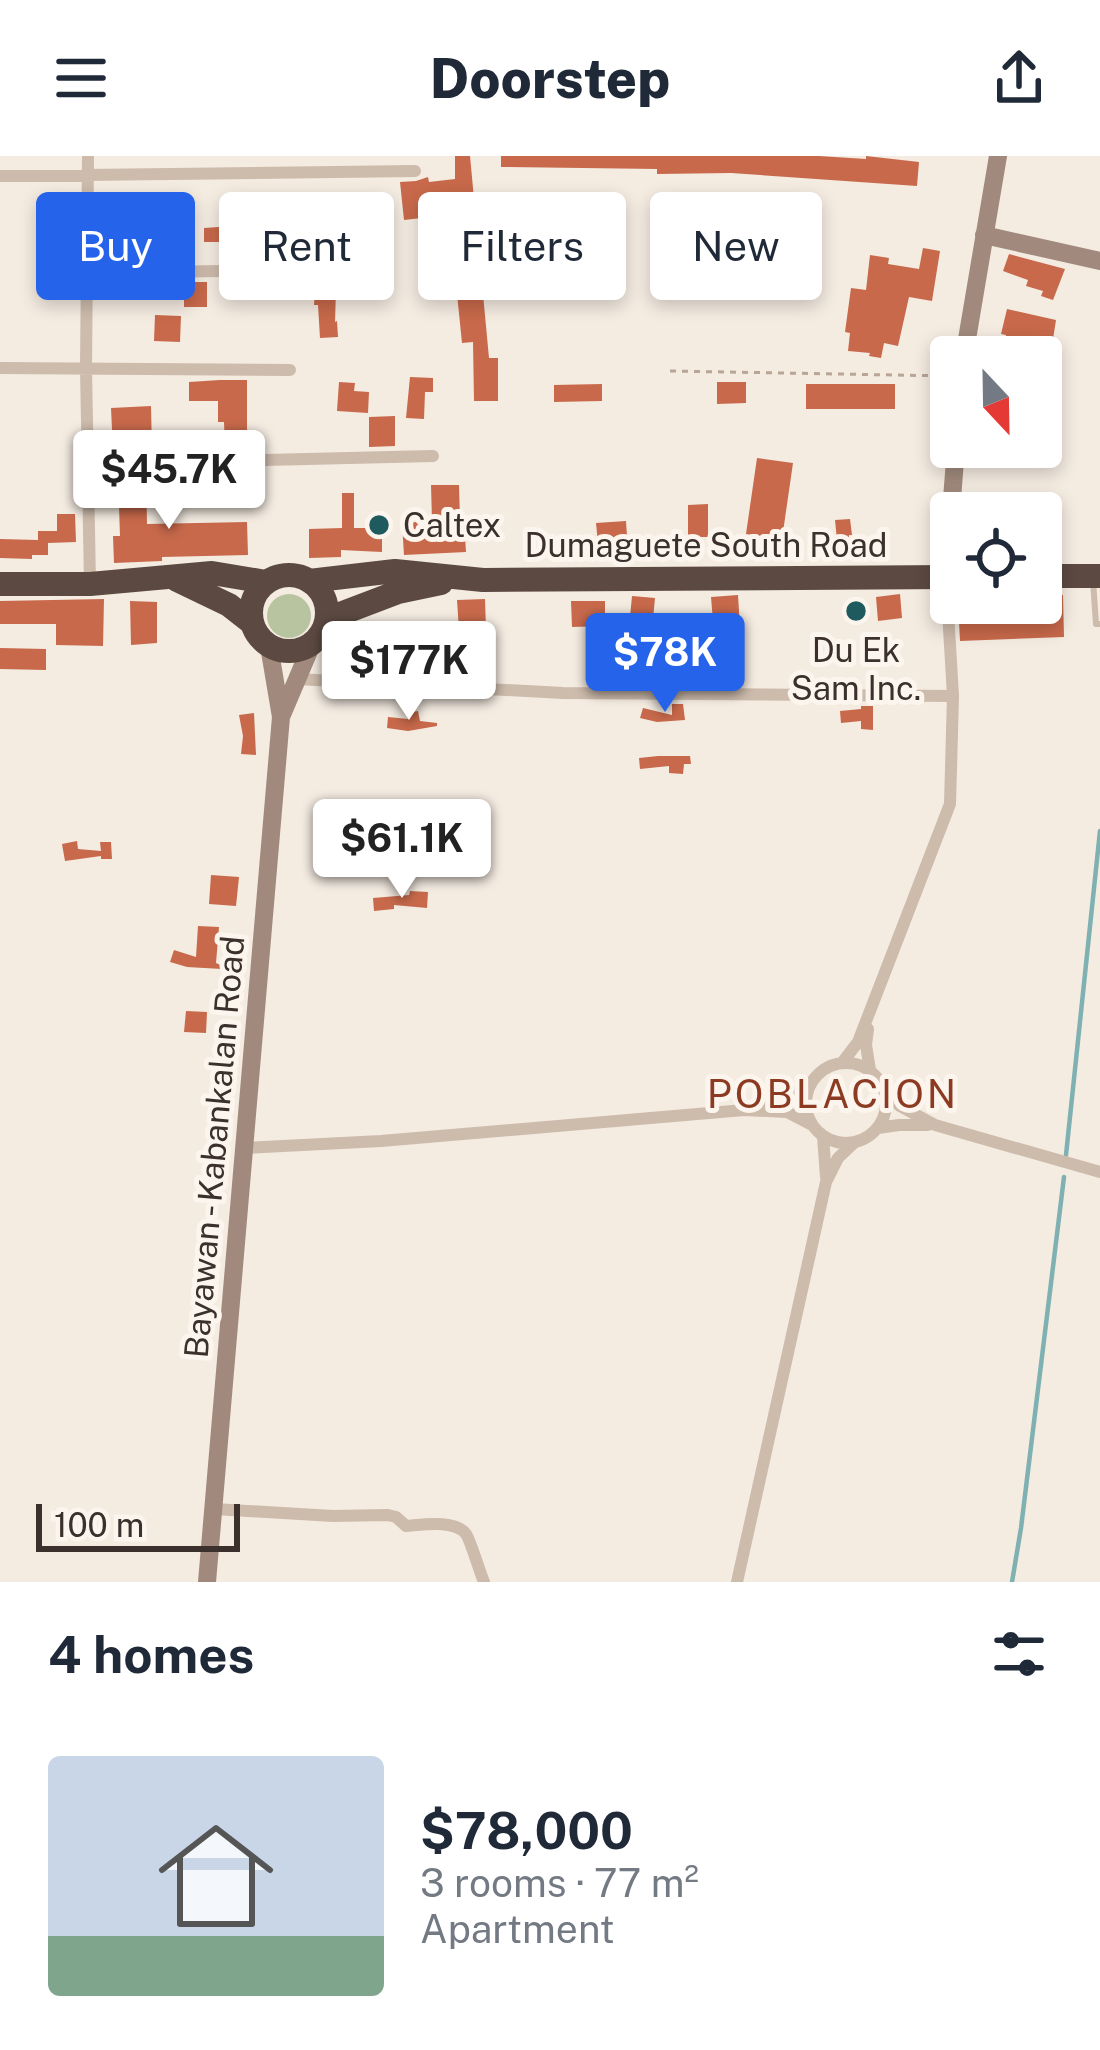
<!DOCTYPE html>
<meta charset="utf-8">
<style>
body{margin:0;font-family:"Public Sans",sans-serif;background:#f2f2f3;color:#1f2937;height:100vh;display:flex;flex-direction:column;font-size:45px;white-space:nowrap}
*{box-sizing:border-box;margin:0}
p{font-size:39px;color:#747a83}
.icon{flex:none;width:66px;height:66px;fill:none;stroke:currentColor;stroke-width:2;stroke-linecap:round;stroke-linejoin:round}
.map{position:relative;height:1426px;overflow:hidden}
.side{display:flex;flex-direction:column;background:#fff;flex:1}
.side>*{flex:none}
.banner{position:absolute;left:36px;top:36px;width:1029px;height:108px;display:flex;gap:24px}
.needle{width:78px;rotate:158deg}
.fabs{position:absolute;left:930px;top:180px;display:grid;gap:24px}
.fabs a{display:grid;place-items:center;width:132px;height:132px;border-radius:12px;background:#fff;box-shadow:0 6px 18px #0003;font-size:60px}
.scale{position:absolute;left:36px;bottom:30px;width:204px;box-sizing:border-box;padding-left:12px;border:6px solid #3b302b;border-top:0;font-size:33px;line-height:42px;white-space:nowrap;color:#3b302b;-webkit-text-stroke:9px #fbf5ee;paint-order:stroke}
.price{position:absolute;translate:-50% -102px;padding:0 27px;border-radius:12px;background:#fff;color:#222;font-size:39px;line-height:78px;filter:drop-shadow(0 3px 6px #0008)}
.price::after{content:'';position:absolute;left:50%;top:72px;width:36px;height:27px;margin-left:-18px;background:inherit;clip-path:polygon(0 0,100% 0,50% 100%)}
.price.selected{background:#2563eb;color:#fff}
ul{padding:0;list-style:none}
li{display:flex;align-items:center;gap:36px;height:300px;padding:0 48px}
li+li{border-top:3px solid #e0e1e3}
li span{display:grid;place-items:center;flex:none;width:336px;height:240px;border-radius:12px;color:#555}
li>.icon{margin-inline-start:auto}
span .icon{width:144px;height:144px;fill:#fffc;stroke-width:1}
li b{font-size:51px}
h2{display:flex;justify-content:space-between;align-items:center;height:144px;padding:0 48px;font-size:51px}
.chip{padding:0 42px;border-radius:12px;background:#fff;box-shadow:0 6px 18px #0003;font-size:42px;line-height:108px}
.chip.selected{background:#2563eb;color:#fff}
header{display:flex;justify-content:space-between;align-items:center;height:156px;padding:0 48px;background:#fff;font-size:54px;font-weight:800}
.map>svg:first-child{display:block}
</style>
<header><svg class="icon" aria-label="menu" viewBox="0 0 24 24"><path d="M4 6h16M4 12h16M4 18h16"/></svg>Doorstep<svg class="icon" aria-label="share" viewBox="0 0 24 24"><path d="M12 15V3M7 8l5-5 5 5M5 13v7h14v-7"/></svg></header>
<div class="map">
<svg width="1100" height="1426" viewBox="0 0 1100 1426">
<rect width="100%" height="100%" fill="#f4ebe1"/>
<path fill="#b8c4a0" d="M267 460a22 22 0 1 1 44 0a22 22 0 1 1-44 0Z"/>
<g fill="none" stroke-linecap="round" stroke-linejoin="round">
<path stroke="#7fb0b2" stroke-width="4.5" d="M1066 999 1100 675
M1012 1426 1021 1372 1064 1021"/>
</g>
<path fill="#c8694b" d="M455 0H470L489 202H498V245H474L473 186 462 187 449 59 404 64 400 26 416 25 428 21 429 26 455 23Z
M501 0H819L866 3V0L919 6 917 30 731 17 657 18V13L501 11Z
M278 58 281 95 265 96 262 59Z
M233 70 234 95H220V86H204V72Z
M923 92 940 95 932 145 909 141 898 190 884 187 881 202 869 200 870 197 848 195 850 177 845 176 851 132 866 134 870 99 889 102 888 108 919 113Z
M1009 98 1065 113 1053 144 1041 140 1043 135 1026 130 1028 124 1003 115Z
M184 126H207V151H184Z
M315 133 336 134 335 166 337 165 338 181 320 182 318 149H314Z
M1007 153 1056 164 1046 228 1041 227V201H1001L1006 179 1001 178Z
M155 159 181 160 180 186 154 185Z
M410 221 433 222V236H425L424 263 406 262Z
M220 224H247V292L225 293 224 266H218V245H189V226Z
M339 226 355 227 354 235 369 236 368 257 337 255Z
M717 226H746V247L717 248Z
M602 228V245L554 246V229Z
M806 228H895V253H806Z
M151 250 152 294 113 295 111 252Z
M395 260V290L369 291V261Z
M757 302 793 307 782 383 746 378Z
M146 320 147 368 247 366 248 399 162 401V405L114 407 113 380H120L118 321Z
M431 329H459L460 364H464L466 396 404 399 402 367 432 365Z
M342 337H354V372H382V396L341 394V401L309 402V373L342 372Z
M708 348V381H688V349Z
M57 358H75L76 386 48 387V399H32V403L0 402V383L38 384V375H57Z
M850 363 852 379H849V398H833V384H837L835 364Z
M626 365 628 395 599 398 596 367Z
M900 438 902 462 878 465 876 441Z
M738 439 740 472 737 528 685 527 687 487 715 489 711 441Z
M1063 439 1064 481 960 485 958 447H1041V440Z
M632 440 655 442 653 463 630 461Z
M104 443 103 490 56 489V468H0V445Z
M485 443 486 473 459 474 457 444Z
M130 445 157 446V487L131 489Z
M571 445H605V470L572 471Z
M0 492 46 493V514L0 513Z
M672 548H683L685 564 657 566 640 562 643 552 672 559Z
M861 550H873V574L861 573V565L841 567 840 555 861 553Z
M418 555 420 565 437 567V570L408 575 387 572 388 561 408 563 406 557Z
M254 557 256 599 241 598 243 580 239 559Z
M658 600H690L691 608H684L683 618 669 617V610L640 613 639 602Z
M77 685 78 693 101 695 100 686H111L112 703H101V700L65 705 62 688Z
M211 719 239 721 236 750 209 748Z
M410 735 428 736 427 752 394 749V753L374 755 373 742 409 739Z
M198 770 219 771 216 807 223 810 222 813 187 811 170 806 174 794 196 801Z
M186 855 207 856 206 877 184 876Z"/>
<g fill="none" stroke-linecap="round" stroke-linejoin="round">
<path stroke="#b9a596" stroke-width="3" stroke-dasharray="6 6" stroke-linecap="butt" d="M670 215 951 220"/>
<path stroke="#cdbbac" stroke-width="6" d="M1093 424 1096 468H1100"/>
<path stroke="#cdbbac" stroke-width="12" d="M88 0 86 212 90 428
M0 20 415 15
M88 117 367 113
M0 212 290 214
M89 308 433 300
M296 523 563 537 953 540
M868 873 866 889 870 914
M806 947a40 40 0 1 1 80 0a40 40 0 1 1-80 0Z
M842 907 858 886 950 648 953 540 946 422
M886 937 900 950 935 969 1100 1016
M756 950 786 942 809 928
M878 972 899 969H928
M823 980 826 1021
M244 992 381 985 744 954 787 956 812 969
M214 1353 333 1360 388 1359 396 1361 406 1370C421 1369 455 1363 466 1378 470 1383 480 1417 484 1426
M737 1426 826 1026 838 1002 855 986"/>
<path stroke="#a18a7d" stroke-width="18" d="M984 79 1100 105
M964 201 998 0
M946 421 956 291
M281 561 312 488
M207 1426 281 561 269 490"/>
<path stroke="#5c4a42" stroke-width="24" d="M251 457a38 38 0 1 1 76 0a38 38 0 1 1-76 0Z
M1041 420H1100
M177 424 229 449 252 467
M309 425 395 415 483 424 951 421
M0 428H90L212 417 266 426
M327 463 398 436 441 427"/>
</g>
<g fill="#1f5a5e" stroke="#fbf5ee" stroke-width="4.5">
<circle cx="379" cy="369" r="12"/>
<circle cx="856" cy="455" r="12"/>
</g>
<g text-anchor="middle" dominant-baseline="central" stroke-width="10" stroke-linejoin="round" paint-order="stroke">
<g font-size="33" fill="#3b302b" stroke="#fbf5ee" text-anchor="start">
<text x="403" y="369">Caltex</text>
<text x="856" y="494" text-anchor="middle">Du Ek<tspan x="856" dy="38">Sam Inc.</tspan></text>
</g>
<g font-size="33" fill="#3b302b" stroke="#fbf5ee">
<text x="706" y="389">Dumaguete South Road</text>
<text transform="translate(214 991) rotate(-85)">Bayawan - Kabankalan Road</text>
</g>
<g font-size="39" letter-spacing="3" fill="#8c3b22" stroke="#fbf5ee">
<text x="833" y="938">POBLACION</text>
</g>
</g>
</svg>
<div class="fabs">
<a><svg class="needle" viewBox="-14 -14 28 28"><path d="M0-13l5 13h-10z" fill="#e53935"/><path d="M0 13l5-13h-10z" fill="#747a83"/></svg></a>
<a><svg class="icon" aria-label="locate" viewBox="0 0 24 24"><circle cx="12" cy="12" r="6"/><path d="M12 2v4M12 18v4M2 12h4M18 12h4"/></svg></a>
</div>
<div class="scale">100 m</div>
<b class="price" style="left:169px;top:376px">$45.7K</b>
<b class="price selected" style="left:665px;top:559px">$78K</b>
<b class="price" style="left:409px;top:567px">$177K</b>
<b class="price" style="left:402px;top:745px">$61.1K</b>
<div class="banner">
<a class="chip selected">Buy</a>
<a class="chip">Rent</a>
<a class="chip">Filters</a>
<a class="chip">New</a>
</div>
</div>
<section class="side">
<h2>4 homes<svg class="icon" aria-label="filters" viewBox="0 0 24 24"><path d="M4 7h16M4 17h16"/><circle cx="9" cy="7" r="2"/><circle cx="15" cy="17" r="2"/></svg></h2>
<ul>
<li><span style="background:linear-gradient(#c9d6e8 75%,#7fa58c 0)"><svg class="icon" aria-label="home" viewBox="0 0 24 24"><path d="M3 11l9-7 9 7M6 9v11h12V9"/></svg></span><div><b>$78,000</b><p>3 rooms · 77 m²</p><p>Apartment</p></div></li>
</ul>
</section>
